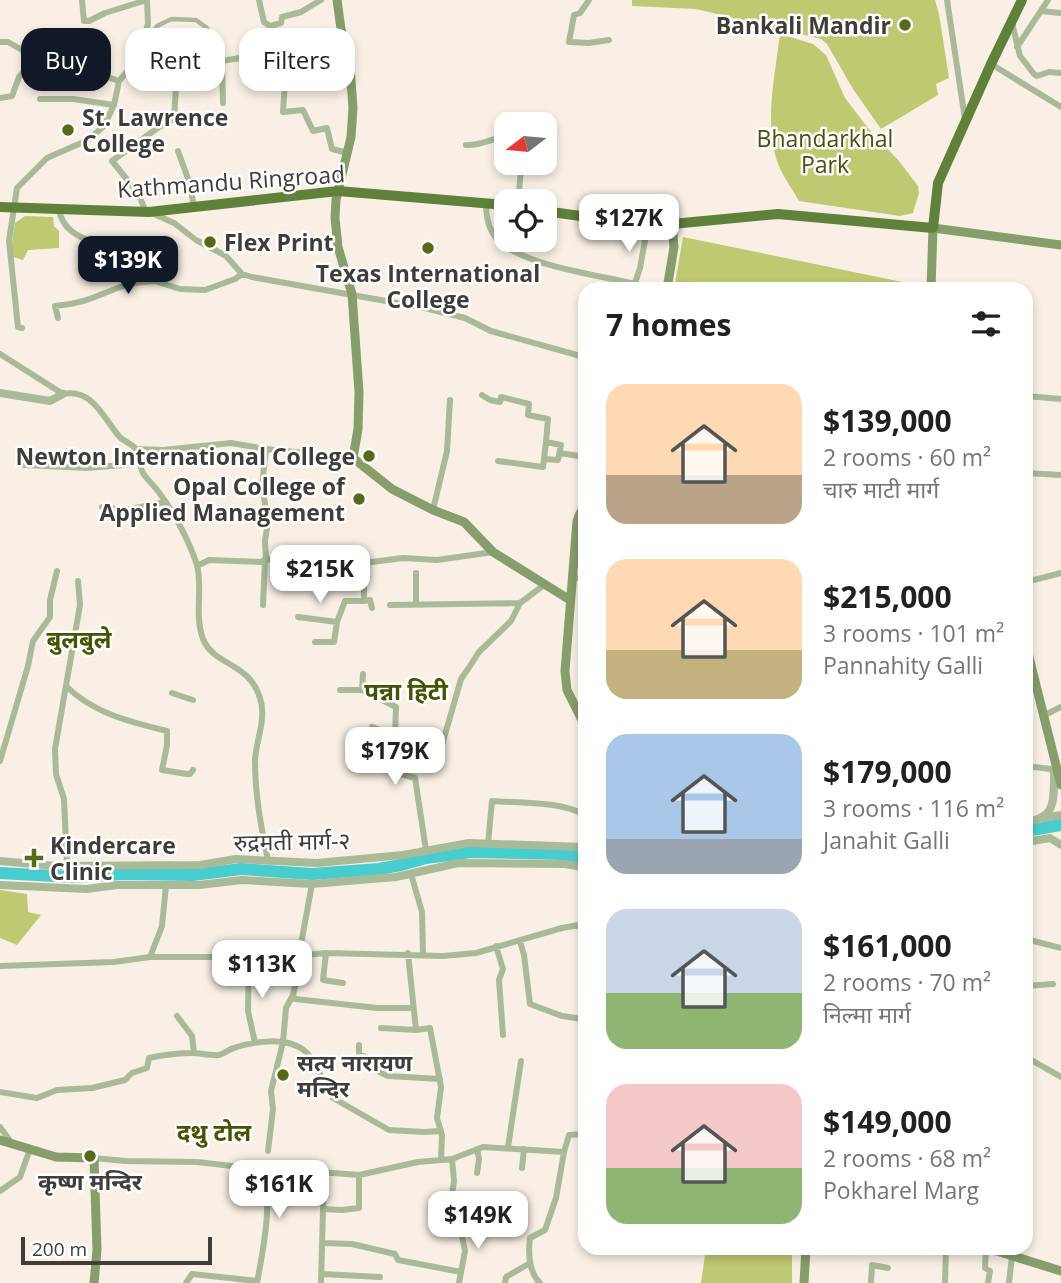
<!DOCTYPE html>
<meta charset="utf-8">
<style>
body{margin:0;font-family:"Open Sans","Noto Sans Devanagari",sans-serif;background:#f6f6f6;color:#202124;height:100vh;display:flex;flex-direction:column;font-size:26px;white-space:nowrap}
*{box-sizing:border-box;margin:0}
p{font-size:23px;color:#757577}
.icon{flex:none;width:38px;height:38px;fill:none;stroke:currentColor;stroke-width:2;stroke-linecap:round;stroke-linejoin:round}
.map{position:relative;flex:1;overflow:hidden}
.sheet{position:absolute;left:578px;top:282px;width:455px;height:973px;display:flex;flex-direction:column;background:#fff;border-radius:21px;box-shadow:0 4px 10px #0003}
.sheet>*{flex:none}
.top-card{position:absolute;left:21px;top:28px;width:452px;height:63px;display:flex;gap:14px}
.needle{width:46px;rotate:254deg}
.tools{position:absolute;left:494px;top:112px;display:grid;gap:14px}
.tools a{display:grid;place-items:center;width:63px;height:63px;border-radius:14px;background:#fff;box-shadow:0 4px 10px #0003;font-size:35px}
.scale{position:absolute;left:21px;bottom:18px;width:191px;box-sizing:border-box;padding-left:7px;border:4px solid #403c38;border-top:0;font-size:19px;line-height:24px;white-space:nowrap;color:#403c38;-webkit-text-stroke:5px #fefefe;paint-order:stroke}
.price{position:absolute;translate:-50% -60px;padding:0 16px;border-radius:14px;background:#fff;color:#222;font-size:23px;line-height:46px;filter:drop-shadow(0 2px 4px #0008)}
.price::after{content:'';position:absolute;left:50%;top:42px;width:21px;height:16px;margin-left:-10px;background:inherit;clip-path:polygon(0 0,100% 0,50% 100%)}
.price.active{background:#111827;color:#fff}
ul{padding:0;list-style:none}
li{display:flex;align-items:center;gap:21px;height:175px;padding:0 28px}
li span{display:grid;place-items:center;flex:none;width:196px;height:140px;border-radius:21px;color:#555}
li>.icon{margin-inline-start:auto}
span .icon{width:84px;height:84px;fill:#fffc;stroke-width:1}
li b{font-size:30px}
h2{display:flex;justify-content:space-between;align-items:center;height:84px;padding:0 28px;font-size:30px}
.pill{padding:0 24px;border-radius:21px;background:#fff;box-shadow:0 4px 10px #0003;font-size:24px;line-height:63px}
.pill.active{background:#111827;color:#fff}
.map>svg:first-child{display:block}
</style>
<div class="map">
<svg width="1061" height="1283" viewBox="0 0 1061 1283">
<rect width="100%" height="100%" fill="#f9efe4"/>
<path fill="#bfc972" d="M632 0H935L939 14 949 78 936 84 938 95 881 129 853 89 827 44 821 39 696 9 632 6Z
M780 34 813 44 826 55 845 98 868 128 899 161 918 186 919 193 913 213 900 216 799 201C792 188 780 173 776 158 765 118 775 75 780 34Z
M25 216 53 217 54 226 59 231V248L28 250 23 260 10 256 15 223Z
M683 237 922 286V289H674Z
M0 890 27 894 28 912 41 915 17 945 0 938Z
M706 1248H745L792 1254V1283H701Z"/>
<g fill="none" stroke-linecap="round" stroke-linejoin="round">
<path stroke="#48cdcf" stroke-width="12" d="M1026 831 1061 825
M0 873 73 877 123 874 193 875 241 869 312 874 379 869 401 865 426 858 471 852 561 854 584 858"/>
<path stroke="#a8ba98" stroke-width="4.5" d="M145 42 157 26 165 22 172 19 196 20 207 28 222 61"/>
<path stroke="#a8ba98" stroke-width="6" d="M82 0 84 21H89L105 13 147 0
M259 0 264 22 270 26
M589 0 580 13 574 15 569 42 589 43 609 40
M947 0 965 119
M1041 11 1061 13
M1012 23 1020 56 1034 74 1037 76 1049 72 1061 73
M0 42H8L36 58 72 65 119 81
M1017 47 1048 0
M276 57 277 65 285 82 283 112 303 110 313 131 327 128 332 149 348 153
M991 64 1061 107
M0 98 12 96 19 77 36 58
M40 99H73L114 105
M223 103 222 61 251 56 276 57 279 51 270 26 281 23 282 17 301 12 321 0
M466 145C481 146 490 139 504 137L506 130
M178 151 190 184 194 208
M514 163 521 170 518 201
M486 203C486 216 488 229 497 239 520 265 599 275 635 284
M59 209C65 252 129 235 132 283L155 281 180 289 205 290 235 279 242 274
M146 212 138 193 112 161 159 127 174 119 177 70 169 43
M154 214 174 223 196 240 226 256 242 274 252 277 425 308 465 318 491 331 584 357
M633 289 640 268 648 224
M58 318 55 306C87 304 103 292 132 283
M22 328 18 327 9 241 17 188 47 158 88 140 104 126 114 105 119 81 130 68 140 49 148 24 147 0
M0 354 63 394C92 388 103 417 118 435 122 441 131 443 135 448 139 454 139 466 143 473 148 481 155 486 160 494 174 512 190 543 197 565 203 588 194 615 203 639 214 666 249 662 260 698 267 718 256 740 255 760 255 795 261 827 268 860
M482 395 490 400 500 402 501 397 529 404 528 415 548 419 546 442
M1026 396 1061 399
M546 442 561 445 558 460 544 459Z
M136 449 163 450 231 443 266 449 353 458
M266 449 262 486 268 521 265 541 266 559
M560 453 584 457
M498 461 543 467 544 459
M24 465 88 468 133 464 137 460
M1026 473 1061 475
M102 507 125 510 166 502
M433 510 447 451 450 400
M580 513 584 479
M197 566 209 560 262 562 265 559 312 563 341 560 364 563 403 558 437 560 493 552
M416 573V604
M572 578H584
M1026 582 1061 573
M364 601 370 600 372 608
M263 605 265 559
M390 605 520 603
M298 617 337 622
M315 642H334L337 622 345 601H364V563
M66 686C93 713 130 722 167 731V745L162 770 187 774H190L193 770
M340 690H362L363 674
M362 690 396 707 395 735
M1026 690 1037 688
M172 693 193 700
M1045 715 1061 707
M400 737 387 762 386 770 415 778 426 850
M350 739 367 743 372 727 436 748 442 745 461 679 470 666 479 652 511 621 520 603 544 585
M0 761 28 666 33 641 50 617V600L57 571
M1026 766 1051 769 1054 775
M488 844 492 801C517 803 563 801 584 815
M67 865 64 799 56 774 55 749 80 605 78 581
M411 874 422 912 423 954
M582 925V1021
M1026 939 1061 948
M520 941 524 955 530 1004 562 1016 583 1019
M496 946 503 969 499 980 503 1035
M326 953 323 980 343 983
M408 953 416 1030 430 1028 441 1087 437 1118 442 1135 441 1160
M150 957 162 926 166 885
M249 960 248 1011 255 1043
M0 966 114 962 150 957H225L249 960 326 953 443 956 476 953 562 928 584 924
M1026 986 1053 984
M293 995 295 999 377 1008H413
M177 1016 192 1036 194 1053
M381 1028 416 1030
M359 1045V1054L374 1061 373 1069 388 1076 440 1079
M1026 1057 1061 1077
M0 1092 37 1098 57 1090 92 1088 125 1080 132 1073 147 1068 149 1058C163 1055 177 1053 192 1053 200 1053 211 1056 219 1055 224 1054 229 1049 234 1048 254 1041 288 1036 306 1052 320 1065 321 1084 333 1098L389 1130 424 1132 441 1131
M0 1127 11 1142
M508 1147 521 1061
M477 1149 479 1159 477 1173
M268 1151 273 1109 271 1091 283 1042 286 1008 293 995 298 973 299 955 312 884
M94 1158 125 1161 197 1162 285 1172 307 1171 359 1175 418 1162 452 1159 483 1147 564 1152 569 1135 584 1134
M257 1167C277 1190 262 1254 257 1283
M522 1168 524 1149
M0 1191 20 1177 30 1149
M323 1209 342 1210 359 1208V1175
M443 1214V1205L451 1202 454 1181 452 1159
M455 1220 453 1230 461 1231 465 1251 459 1283
M323 1243 352 1244 395 1254 398 1260 461 1272
M986 1248 985 1268 990 1271 988 1283
M322 1274 380 1277
M186 1283 192 1274 257 1281
M321 1283 324 1172
M505 1283 506 1277 530 1263
M540 1283C529 1273 528 1253 530 1238L545 1230 556 1198 564 1152
M871 1283 872 1265 888 1268
M945 1283 946 1248
M1009 1283 1012 1256"/>
<path stroke="#a8ba98" stroke-width="8" d="M0 393 50 401 63 394
M1044 818 1061 815
M1026 822C1055 818 1054 802 1054 775L1061 777
M1026 842 1050 838 1061 845
M0 861 55 866 200 865 236 859 317 863 403 855 469 843 584 847
M0 885 86 889 117 885H199L242 880 312 884 396 877 458 863 564 864 584 867"/>
<path stroke="#859e6b" stroke-width="9" d="M337 0 341 29 350 66 353 108 351 137 336 200 335 218 338 247 352 294 359 392 358 429 353 458 392 489 433 510 464 522 493 552 570 600
M667 289 674 247 672 224
M931 289 933 228 1061 245
M584 510 580 513 577 521 565 671 567 690 584 724
M1026 645 1061 785
M0 1140 56 1157 94 1158 97 1250 94 1283
M987 1248 1061 1271
M804 1283 806 1248"/>
<path stroke="#60813a" stroke-width="10" d="M0 207 149 212 338 191 506 205
M544 211 639 224H672L778 214 933 228 938 183 991 64 1022 0"/>
</g>
<g fill="#576a17" stroke="#fefefe" stroke-width="2.5">
<circle cx="905" cy="25" r="7"/>
<circle cx="68" cy="130" r="7"/>
<circle cx="210" cy="242" r="7"/>
<circle cx="428" cy="248" r="7"/>
<circle cx="369" cy="456" r="7"/>
<circle cx="359" cy="499" r="7"/>
<path d="M30.5 847.5h7v7h7v7h-7v7h-7v-7h-7v-7h7z"/>
<circle cx="283" cy="1075" r="7"/>
<circle cx="90" cy="1156" r="7"/>
</g>
<g text-anchor="middle" dominant-baseline="central" stroke-width="5" stroke-linejoin="round" paint-order="stroke">
<g font-size="23" font-weight="bold" fill="#403c38" stroke="#fefefe" text-anchor="start">
<text x="891" y="25" text-anchor="end">Bankali Mandir</text>
<text x="82" y="117">St. Lawrence<tspan x="82" dy="26">College</tspan></text>
<text x="224" y="242">Flex Print</text>
<text x="428" y="273" text-anchor="middle">Texas International<tspan x="428" dy="26">College</tspan></text>
<text x="355" y="456" text-anchor="end">Newton International College</text>
<text x="345" y="486" text-anchor="end">Opal College of<tspan x="345" dy="26">Applied Management</tspan></text>
<text x="50" y="845">Kindercare<tspan x="50" dy="26">Clinic</tspan></text>
<text x="297" y="1062">सत्य नारायण<tspan x="297" dy="26">मन्दिर</tspan></text>
<text x="90" y="1181" text-anchor="middle">कृष्ण मन्दिर</text>
</g>
<g font-size="23" fill="#4a500d" stroke="#fefefe">
<text x="825" y="138">Bhandarkhal<tspan x="825" dy="26">Park</tspan></text>
</g>
<g font-size="23" fill="#403c38" stroke="#fefefe">
<text transform="translate(231 181) rotate(-4)">Kathmandu Ringroad</text>
<text transform="translate(292 841) rotate(-1)">रुद्रमती मार्ग-२</text>
</g>
<g font-size="24" font-weight="bold" fill="#445402" stroke="#fefefe">
<text x="79" y="638">बुलबुले</text>
<text x="406" y="690">पन्ना हिटी</text>
<text x="214" y="1131">दथु टोल</text>
</g>
</g>
</svg>
<div class="tools">
<a><svg class="needle" viewBox="-14 -14 28 28"><path d="M0-13l5 13h-10z" fill="#e53935"/><path d="M0 13l5-13h-10z" fill="#757577"/></svg></a>
<a><svg class="icon" aria-label="locate" viewBox="0 0 24 24"><circle cx="12" cy="12" r="6"/><path d="M12 2v4M12 18v4M2 12h4M18 12h4"/></svg></a>
</div>
<div class="scale">200 m</div>
<b class="price" style="left:629px;top:254px">$127K</b>
<b class="price active" style="left:128px;top:296px">$139K</b>
<b class="price" style="left:320px;top:605px">$215K</b>
<b class="price" style="left:395px;top:787px">$179K</b>
<b class="price" style="left:262px;top:1000px">$113K</b>
<b class="price" style="left:279px;top:1220px">$161K</b>
<b class="price" style="left:478px;top:1251px">$149K</b>
<div class="top-card">
<a class="pill active">Buy</a>
<a class="pill">Rent</a>
<a class="pill">Filters</a>
</div>
<section class="sheet">
<h2>7 homes<svg class="icon" aria-label="filters" viewBox="0 0 24 24"><path d="M4 7h16M4 17h16"/><circle cx="9" cy="7" r="2"/><circle cx="15" cy="17" r="2"/></svg></h2>
<ul>
<li><span style="background:linear-gradient(#ffd9b3 65%,#b9a48a 0)"><svg class="icon" aria-label="home" viewBox="0 0 24 24"><path d="M3 11l9-7 9 7M6 9v11h12V9"/></svg></span><div><b>$139,000</b><p>2 rooms · 60 m²</p><p>चारु माटी मार्ग</p></div></li>
<li><span style="background:linear-gradient(#ffd9b3 65%,#c2b280 0)"><svg class="icon" aria-label="home" viewBox="0 0 24 24"><path d="M3 11l9-7 9 7M6 9v11h12V9"/></svg></span><div><b>$215,000</b><p>3 rooms · 101 m²</p><p>Pannahity Galli</p></div></li>
<li><span style="background:linear-gradient(#a9c7e8 75%,#9aa5b1 0)"><svg class="icon" aria-label="home" viewBox="0 0 24 24"><path d="M3 11l9-7 9 7M6 9v11h12V9"/></svg></span><div><b>$179,000</b><p>3 rooms · 116 m²</p><p>Janahit Galli</p></div></li>
<li><span style="background:linear-gradient(#c9d6e8 60%,#8fb573 0)"><svg class="icon" aria-label="home" viewBox="0 0 24 24"><path d="M3 11l9-7 9 7M6 9v11h12V9"/></svg></span><div><b>$161,000</b><p>2 rooms · 70 m²</p><p>निल्मा मार्ग</p></div></li>
<li><span style="background:linear-gradient(#f6c9c9 60%,#8fb573 0)"><svg class="icon" aria-label="home" viewBox="0 0 24 24"><path d="M3 11l9-7 9 7M6 9v11h12V9"/></svg></span><div><b>$149,000</b><p>2 rooms · 68 m²</p><p>Pokharel Marg</p></div></li>
</ul>
</section>
</div>
